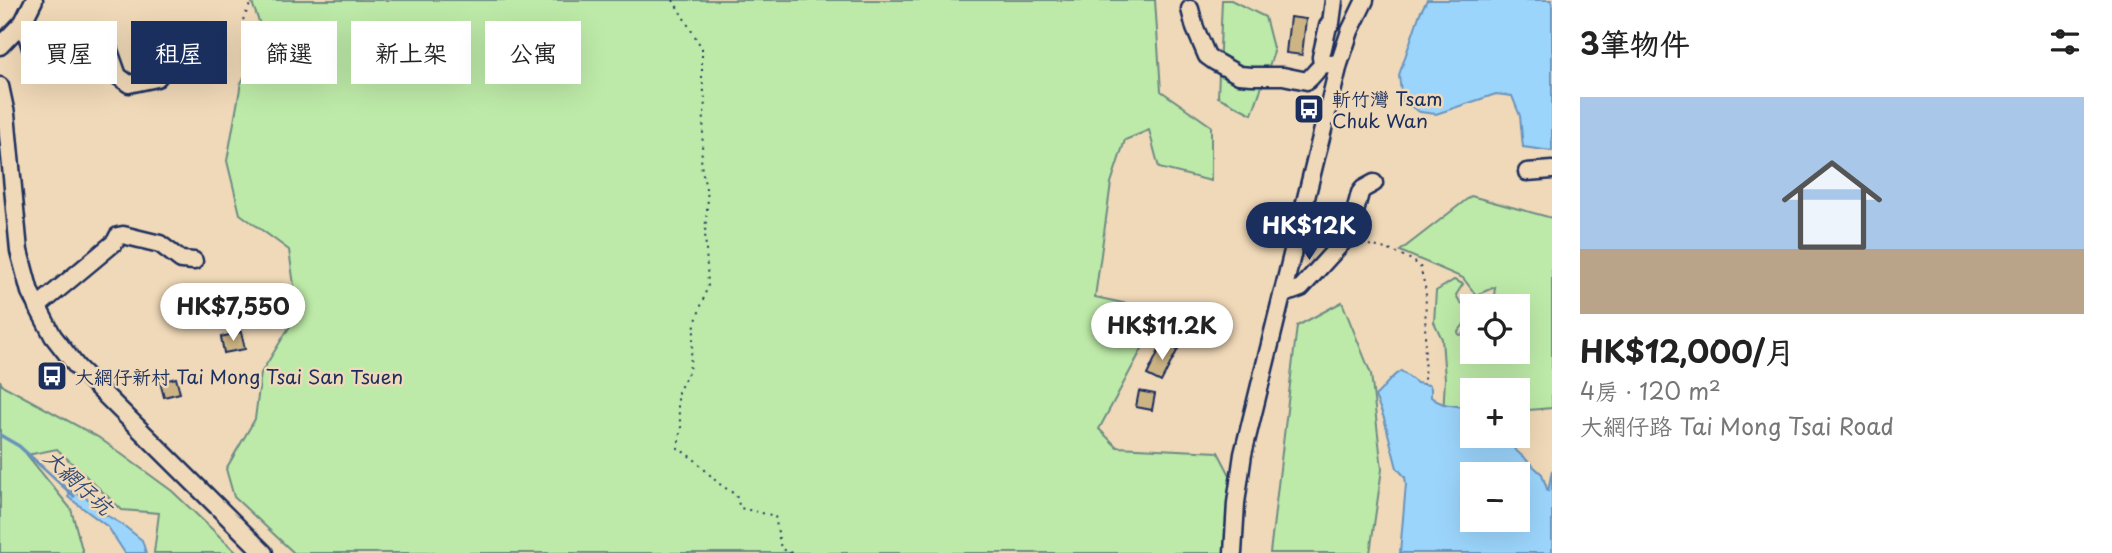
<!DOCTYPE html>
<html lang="zh-TW">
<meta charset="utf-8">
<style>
body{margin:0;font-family:"Playpen Sans","LXGW WenKai TC",sans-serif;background:#f2f2f2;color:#222;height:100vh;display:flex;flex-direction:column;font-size:26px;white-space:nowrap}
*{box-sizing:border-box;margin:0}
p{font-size:23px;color:#767676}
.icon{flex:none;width:38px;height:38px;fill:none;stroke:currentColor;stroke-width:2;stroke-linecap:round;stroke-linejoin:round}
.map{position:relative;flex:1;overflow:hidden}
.side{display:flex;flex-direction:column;background:#fff;width:560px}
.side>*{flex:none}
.hud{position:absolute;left:21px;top:21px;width:665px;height:63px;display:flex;gap:14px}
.tools{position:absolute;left:1460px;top:294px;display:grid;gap:14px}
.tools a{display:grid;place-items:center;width:70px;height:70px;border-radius:0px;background:#fff;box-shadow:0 7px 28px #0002;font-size:35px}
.price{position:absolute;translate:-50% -60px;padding:0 16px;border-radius:24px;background:#fff;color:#222;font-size:23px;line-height:46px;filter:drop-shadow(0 2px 4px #0008)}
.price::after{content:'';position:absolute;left:50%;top:42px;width:21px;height:16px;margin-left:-10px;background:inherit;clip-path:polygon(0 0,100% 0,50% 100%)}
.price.selected{background:#1b2f5e;color:#fff}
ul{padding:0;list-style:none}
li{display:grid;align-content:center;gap:14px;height:371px;padding:0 28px}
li+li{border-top:2px solid #e0e0e0}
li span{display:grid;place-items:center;height:217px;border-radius:0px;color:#555}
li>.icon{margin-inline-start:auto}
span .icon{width:126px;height:126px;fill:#fffc;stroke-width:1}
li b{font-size:30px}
h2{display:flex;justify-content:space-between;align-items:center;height:84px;padding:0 28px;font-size:30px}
.chip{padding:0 24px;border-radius:0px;background:#fff;box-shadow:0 7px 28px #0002;font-size:24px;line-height:63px}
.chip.selected{background:#1b2f5e;color:#fff}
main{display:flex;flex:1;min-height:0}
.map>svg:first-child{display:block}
</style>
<main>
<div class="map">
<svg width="1552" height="553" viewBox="0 0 1552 553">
<rect width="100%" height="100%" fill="#f0d9b8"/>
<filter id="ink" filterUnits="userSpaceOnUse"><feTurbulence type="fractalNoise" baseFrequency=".0143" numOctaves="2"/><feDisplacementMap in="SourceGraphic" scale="14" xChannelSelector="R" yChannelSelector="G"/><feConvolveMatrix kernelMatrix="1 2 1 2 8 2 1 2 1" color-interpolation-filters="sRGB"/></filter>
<g filter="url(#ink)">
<path fill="#bdeaa8" stroke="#6c8c83" stroke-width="2" d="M251 0H1155L1161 91 1211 126V181L1159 168 1149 130 1125 140 1111 183 1095 297 1132 305 1152 330 1099 429 1117 447 1218 452 1230 475 1225 553H294L234 497 226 469 255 419 261 373 298 313 289 250 240 214 227 161 241 83 265 38Z
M1222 0H1231L1265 17 1274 52 1252 114 1218 97Z
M1471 196 1552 218V408L1517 411V390H1472V414L1443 415 1445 379 1442 339 1434 322 1436 291 1454 280 1463 284 1456 295 1460 302 1472 310V314L1458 332 1459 335 1472 333V352H1517V306H1493L1495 287 1476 295 1463 278 1400 251Z
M1342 302 1371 374 1382 469 1370 553H1270L1297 326Z
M0 380 2 385 98 437 172 491 237 553H154L159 513 122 510 57 449 27 455 71 509 83 553H0Z"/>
<path fill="#9cd5fc" stroke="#6893bd" stroke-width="2" fill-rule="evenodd" d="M1427 0H1552V151L1523 147 1520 116 1512 96 1496 94 1436 114 1420 112 1402 101 1399 75 1420 13Z
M1401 371 1417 383 1429 385 1431 388V397C1453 416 1472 390 1472 436H1490L1499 441 1510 445 1542 474 1548 492 1552 470V553H1400L1406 484 1405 477 1397 468 1384 418 1375 396C1384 389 1390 376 1401 371ZM1517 474V520H1472V474Z
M72 491 92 501 101 512 123 525 142 540 146 553H125L108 527 68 497Z"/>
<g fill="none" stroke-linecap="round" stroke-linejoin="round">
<path stroke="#6893bd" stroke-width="3.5" d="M0 435 19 446 74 496"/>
</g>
<path fill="#cdb484" stroke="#1b2f5e" stroke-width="2" d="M1290 17 1306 19 1302 55 1286 53Z
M241 332 245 349 224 353 221 337Z
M1163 342 1178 349 1161 382 1147 375Z
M176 378 180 393 164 397 160 382Z
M1139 391 1155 394 1152 410 1136 407Z"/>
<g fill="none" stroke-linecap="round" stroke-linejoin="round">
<g stroke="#1b2f5e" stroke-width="21">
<path id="minor" d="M1190 9 1195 28 1207 56 1214 61 1239 75 1252 76H1283L1307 81C1321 68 1318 62 1339 64
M23 22 31 48 39 52 55 53 97 41 107 45 118 76 129 84 157 78 186 45 210 36
M0 46 23 22 34 0
M1322 64 1321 57 1328 26 1331 23 1334 0
M0 86 6 114 19 251 30 292 53 336 77 367 264 553
M1527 172 1552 170
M1282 295 1301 288 1349 235 1360 193 1363 189 1374 183
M37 307 115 242 118 236 123 235 160 244 181 260 194 261
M1233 553 1236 503 1243 454 1339 64 1350 31 1365 0"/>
</g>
<path stroke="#1b2f5e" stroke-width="2" stroke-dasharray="2 5" stroke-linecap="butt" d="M673 0 702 48V77L705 99 701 165 708 198 705 232 708 285 695 324 689 371 678 392V408L681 427 678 448 695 460 718 483 736 495 740 508 775 516 781 549 792 553
M243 20 252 0
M1362 244C1383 247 1403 253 1420 266L1426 291 1424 385"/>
<use href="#minor" stroke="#f0d9b8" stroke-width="16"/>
</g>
</g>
<defs>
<g id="bus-square" transform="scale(1.575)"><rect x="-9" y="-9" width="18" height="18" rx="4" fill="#1b2f5e" stroke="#f0d9b8"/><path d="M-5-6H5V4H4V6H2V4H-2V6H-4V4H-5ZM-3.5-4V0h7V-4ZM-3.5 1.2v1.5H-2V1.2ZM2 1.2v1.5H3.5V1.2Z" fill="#fff"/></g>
</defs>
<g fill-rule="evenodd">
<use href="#bus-square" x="1309" y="109"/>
<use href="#bus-square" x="52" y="376"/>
</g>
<g text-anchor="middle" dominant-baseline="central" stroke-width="5" stroke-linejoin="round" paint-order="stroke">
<g font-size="19" fill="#1b2f5e" stroke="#f0d9b8" text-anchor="start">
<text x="1332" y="98">斬竹灣 Tsam<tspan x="1332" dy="22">Chuk Wan</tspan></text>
<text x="75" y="376">大網仔新村 Tai Mong Tsai San Tsuen</text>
</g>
<g font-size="21" font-style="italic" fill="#2e4876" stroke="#f0d9b8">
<text transform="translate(79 481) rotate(43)">大網仔坑</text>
</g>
</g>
</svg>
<div class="tools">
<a><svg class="icon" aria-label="locate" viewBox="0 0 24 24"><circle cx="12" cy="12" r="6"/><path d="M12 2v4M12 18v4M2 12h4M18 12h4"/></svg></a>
<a>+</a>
<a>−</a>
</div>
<b class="price selected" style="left:1309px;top:262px">HK$12K</b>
<b class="price" style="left:233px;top:343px">HK$7,550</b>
<b class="price" style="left:1162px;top:362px">HK$11.2K</b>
<div class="hud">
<a class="chip">買屋</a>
<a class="chip selected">租屋</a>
<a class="chip">篩選</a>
<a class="chip">新上架</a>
<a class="chip">公寓</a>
</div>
</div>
<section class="side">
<h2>3筆物件<svg class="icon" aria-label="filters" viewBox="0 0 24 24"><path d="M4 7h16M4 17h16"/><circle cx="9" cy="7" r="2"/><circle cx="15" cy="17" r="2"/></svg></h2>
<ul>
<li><span style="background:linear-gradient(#a9c7e8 70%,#b9a48a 0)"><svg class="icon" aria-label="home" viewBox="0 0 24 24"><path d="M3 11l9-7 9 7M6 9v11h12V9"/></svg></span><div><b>HK$12,000/月</b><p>4房 · 120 m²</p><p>大網仔路 Tai Mong Tsai Road</p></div></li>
</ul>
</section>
</main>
